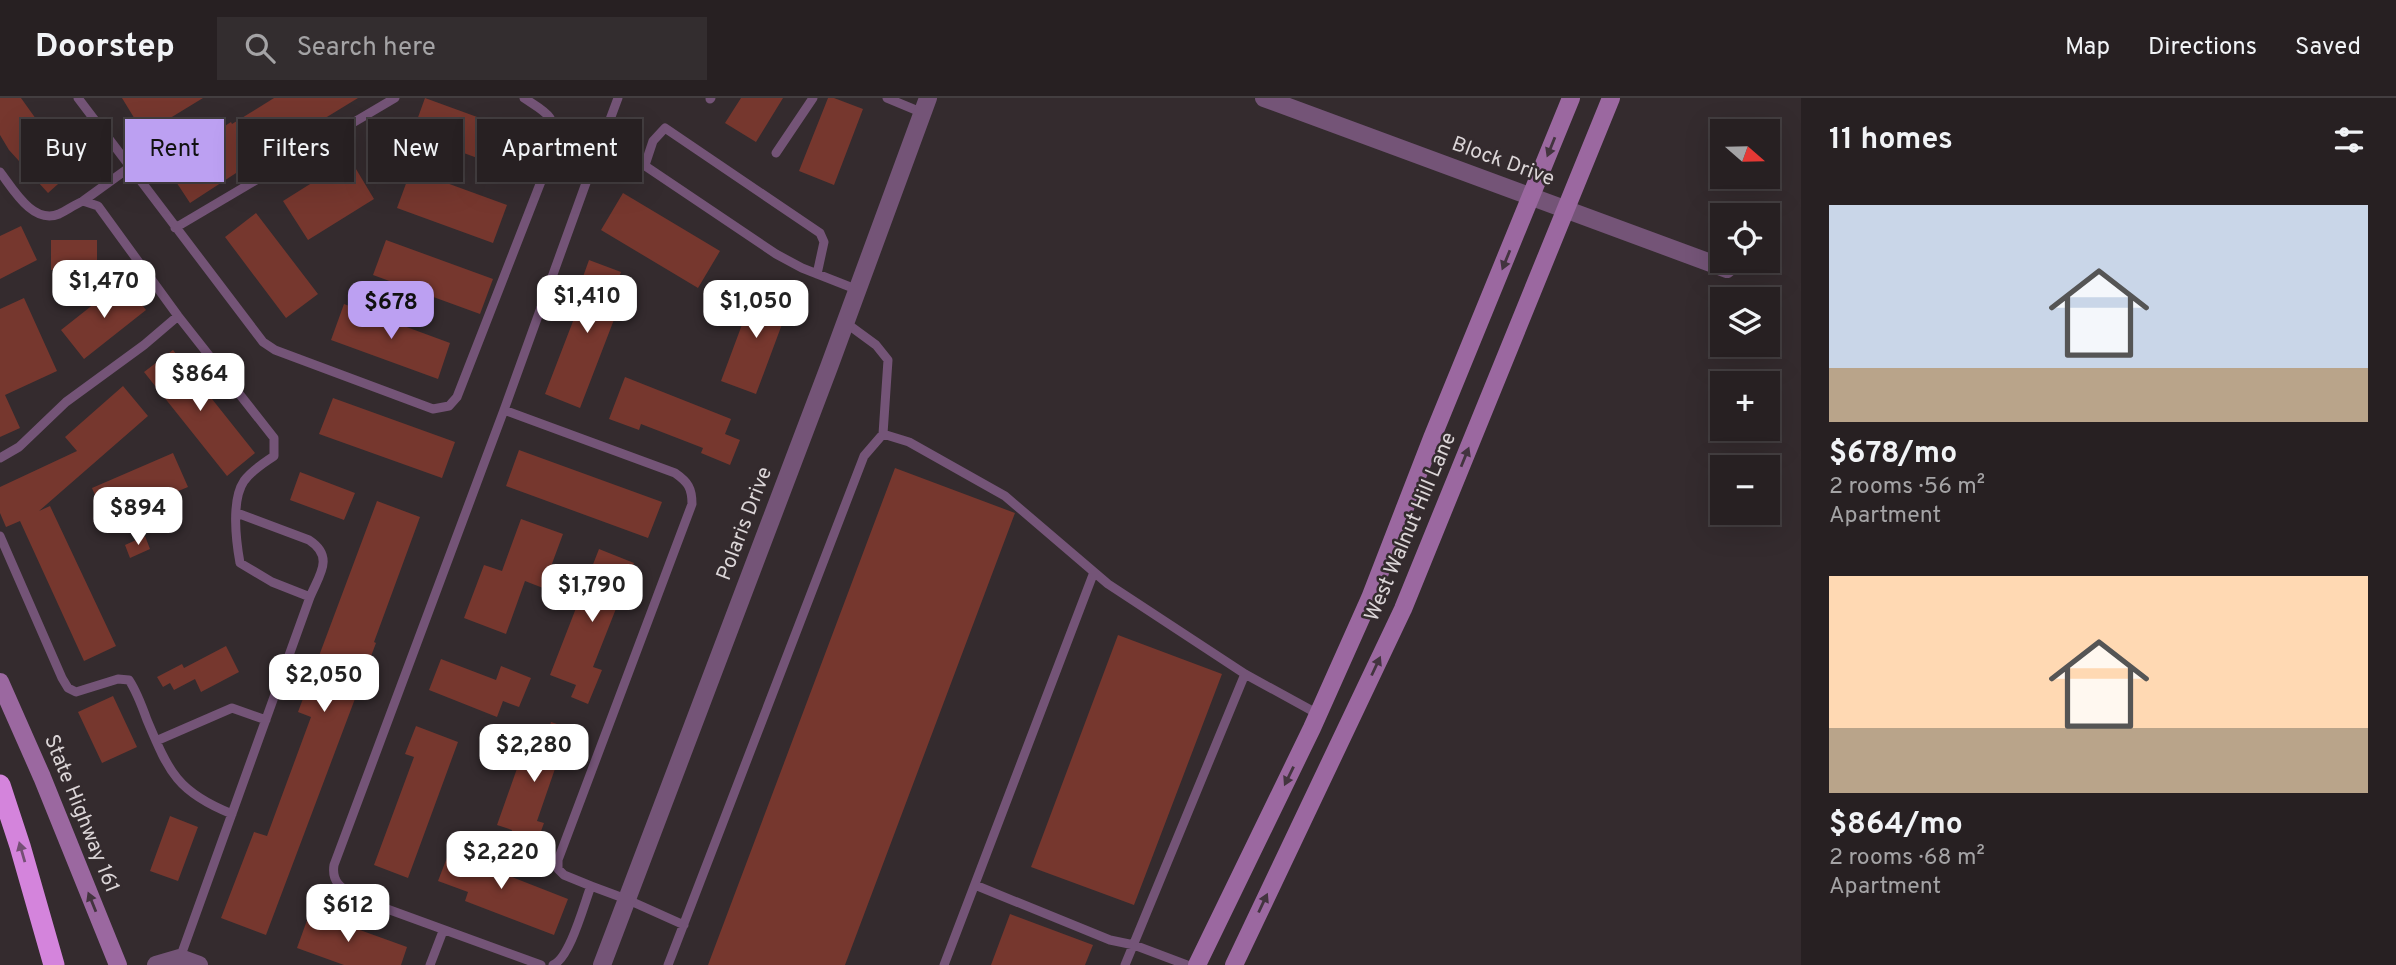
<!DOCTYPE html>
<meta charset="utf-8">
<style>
body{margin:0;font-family:Overpass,sans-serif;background:#332d2f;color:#f1f3f6;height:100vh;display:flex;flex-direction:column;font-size:26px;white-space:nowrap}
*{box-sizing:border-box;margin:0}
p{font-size:23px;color:#a4a3a5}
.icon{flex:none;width:38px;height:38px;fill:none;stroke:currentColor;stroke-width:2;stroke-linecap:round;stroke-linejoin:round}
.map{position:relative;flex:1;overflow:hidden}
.sheet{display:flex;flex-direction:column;background:#272022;width:595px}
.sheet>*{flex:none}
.guide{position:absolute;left:21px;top:21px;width:665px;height:63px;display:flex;gap:14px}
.needle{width:46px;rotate:110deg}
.buttons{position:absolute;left:1710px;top:21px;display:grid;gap:14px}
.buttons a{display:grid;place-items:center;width:70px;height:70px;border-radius:0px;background:#272022;box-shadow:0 7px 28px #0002,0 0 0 2px #433e40;font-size:35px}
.price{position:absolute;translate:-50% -60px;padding:0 16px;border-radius:14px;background:#fff;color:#222;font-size:23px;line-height:46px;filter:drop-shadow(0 2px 4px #0008)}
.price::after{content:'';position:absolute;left:50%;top:42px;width:21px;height:16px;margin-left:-10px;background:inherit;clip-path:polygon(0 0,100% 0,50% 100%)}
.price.current{background:#bca0f2;color:#111}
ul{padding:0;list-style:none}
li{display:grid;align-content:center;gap:14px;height:371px;padding:0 28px}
li span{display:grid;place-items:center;height:217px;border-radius:0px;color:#555}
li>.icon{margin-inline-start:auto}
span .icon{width:126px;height:126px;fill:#fffc;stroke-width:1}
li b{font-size:30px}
h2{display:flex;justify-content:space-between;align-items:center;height:84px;padding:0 28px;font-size:30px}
.pill{padding:0 24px;border-radius:0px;background:#272022;box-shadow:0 7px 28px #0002,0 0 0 2px #433e40;font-size:24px;line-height:63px}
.pill.current{background:#bca0f2;color:#111}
header{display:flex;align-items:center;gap:42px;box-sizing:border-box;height:98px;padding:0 35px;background:#272022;border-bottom:2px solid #433e40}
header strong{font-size:33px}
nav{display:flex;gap:38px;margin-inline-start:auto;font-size:24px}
.search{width:490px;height:63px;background:#332d2f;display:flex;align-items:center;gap:18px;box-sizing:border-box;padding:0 24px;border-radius:0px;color:#a4a3a5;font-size:26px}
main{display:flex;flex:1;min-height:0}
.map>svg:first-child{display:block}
</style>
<header>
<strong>Doorstep</strong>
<div class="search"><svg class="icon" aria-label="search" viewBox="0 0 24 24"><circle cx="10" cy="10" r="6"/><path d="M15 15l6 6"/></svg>Search here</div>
<nav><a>Map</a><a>Directions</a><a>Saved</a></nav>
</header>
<main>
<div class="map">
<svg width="1801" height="867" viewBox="0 0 1801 867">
<rect width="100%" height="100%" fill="#342b2e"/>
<path fill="#76372e" d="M0 0H21L36 21 34 22 77 69 48 95 9 52 0 37Z
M122 0H203L144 36Z
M274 0H358L253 64 190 105 165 67 231 24 232 26Z
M425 0 532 39 518 75 412 36Z
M741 0H783L756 44 725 25Z
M828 0H834L863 11 834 87 799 73Z
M350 61 374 101 308 142 283 103Z
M411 72 507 107 493 145 397 110Z
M623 95 720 153 698 190 601 132Z
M256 115 318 196 286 220 225 139Z
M21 128 37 162 0 181V138Z
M51 142H97V172H51Z
M386 142 493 181 480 216 373 177Z
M589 162 621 174 615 190 625 193 580 310 545 296 585 192 579 190Z
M123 183 146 212 84 261 61 232Z
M756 189 791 202 756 296 721 283Z
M24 200 57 273 5 297 20 330 0 339V211Z
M344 206 450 245 438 281 331 242Z
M173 252 255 355 227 378 144 274Z
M625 279 731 321 725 336 740 342 730 367 701 355 703 350 641 326 639 332 609 321Z
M123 288 148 318 39 413 50 408 116 548 84 563 20 423 6 429 0 415V389L77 353 65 339Z
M333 300 455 344 442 380 319 336Z
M519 352 662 404 648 440 506 388Z
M173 355 188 389 106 423 92 390Z
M895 370 1015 415 845 867H708Z
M300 374 355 395 344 422 290 402Z
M377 403 420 419 374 544 376 545 266 837 221 820 254 734 267 738 311 619 298 614Z
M521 421 563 436 543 490 525 483 506 536 464 520 484 467 502 473Z
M145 438 150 451 130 460 125 447Z
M599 451 634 465 593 569 602 572 588 606 571 599 576 587 550 577Z
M1118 537 1222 576 1134 807 1031 769Z
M226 548 239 574 201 594 195 581 174 592 170 585 163 589 157 579 182 566 184 570Z
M441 561 496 582 501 568 531 580 519 609 503 603 497 619 429 592Z
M113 598 137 649 102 665 78 614Z
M551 624 578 633 567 665 558 662 537 723 544 725 533 755 508 746 512 732 497 727 531 631 547 637Z
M416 628 458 644 408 780 374 767 414 659 405 656Z
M170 718 198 729 178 783 150 773Z
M453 744 485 756 481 767 568 801 554 837 465 803 468 794 438 783Z
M310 814 407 849 401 867H344L297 850Z
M1010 816 1093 847 1085 867H991Z"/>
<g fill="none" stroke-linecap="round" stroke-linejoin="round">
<path stroke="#745477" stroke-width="9" d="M78 0 263 244 275 252 433 311 449 308 457 299 556 45C556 17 545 14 524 0
M887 0 923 15
M710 1 711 0
M776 55 813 0
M596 59 618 0
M645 67 653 43 665 30 820 135 824 144 817 176
M0 74C13 91 33 127 59 116 67 112 74 107 83 103L98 108 178 218 274 340V358C264 365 252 372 244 383 231 402 236 443 240 465L272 484 310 499 180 860
M83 103 130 69
M175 130 395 0
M846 225 876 247 888 262 883 336
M504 312 675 375C688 384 692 390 692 406L558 762V771L564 777 591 788
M0 360 19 349 66 304 144 247 178 218
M237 415 309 442C335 459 319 477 310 499
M0 438 62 580 68 590 76 594 118 581 129 582C137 594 142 608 147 622 169 674 177 694 232 716
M156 643 232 610 266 622
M975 787 1110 842 1134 847 1187 867
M430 867 443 833
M541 867 357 800C343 791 331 785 334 767L504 312 595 60C603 52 609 50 620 51L776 156 802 170 858 192
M553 867C570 860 584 806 591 788L626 801 684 827
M668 867 864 358 883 336 909 344 1005 398 1108 486 1245 576 1318 616
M944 867 1094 474
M1125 867 1245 576"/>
<path stroke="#745477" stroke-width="18" d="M1264 0 1727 171
M156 867 180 860 199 867
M602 867 829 269 928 0"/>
<path stroke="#9b68a0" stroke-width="18" d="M0 584 42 679 118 867
M1197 867 1312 630 1370 500 1432 340 1571 0
M1234 867 1403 511 1611 0"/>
<path stroke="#d484dc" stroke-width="21" d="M0 687 20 748 54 867"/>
</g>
<defs><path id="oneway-solid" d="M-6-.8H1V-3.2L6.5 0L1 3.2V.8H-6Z" transform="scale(1.75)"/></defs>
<g fill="#43343f">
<use href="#oneway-solid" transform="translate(1551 49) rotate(112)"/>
<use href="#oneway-solid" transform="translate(1506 162) rotate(112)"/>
<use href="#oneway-solid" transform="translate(1465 359) rotate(-68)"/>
<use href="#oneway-solid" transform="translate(1376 568) rotate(-65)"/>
<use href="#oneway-solid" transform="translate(1289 678) rotate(116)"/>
<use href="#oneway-solid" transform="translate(92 804) rotate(-112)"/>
<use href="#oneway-solid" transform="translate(1263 805) rotate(-65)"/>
</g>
<use fill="#744f74" href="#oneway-solid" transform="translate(22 754) rotate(-106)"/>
<g text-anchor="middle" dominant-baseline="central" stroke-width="5" stroke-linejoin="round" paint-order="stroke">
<g font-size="21" fill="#dbd5d7" stroke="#342b2e">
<text transform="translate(1503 64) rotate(20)">Block Drive</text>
<text transform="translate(745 426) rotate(-69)">Polaris Drive</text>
<text transform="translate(1411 429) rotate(-67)">West Walnut Hill Lane</text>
<text transform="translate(81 716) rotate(68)">State Highway 161</text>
</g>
</g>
</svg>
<div class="buttons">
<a><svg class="needle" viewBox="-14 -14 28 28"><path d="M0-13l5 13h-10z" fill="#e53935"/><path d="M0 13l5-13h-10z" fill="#a4a3a5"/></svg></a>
<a><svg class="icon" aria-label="locate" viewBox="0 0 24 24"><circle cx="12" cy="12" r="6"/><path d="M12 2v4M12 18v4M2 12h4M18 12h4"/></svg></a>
<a><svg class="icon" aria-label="layers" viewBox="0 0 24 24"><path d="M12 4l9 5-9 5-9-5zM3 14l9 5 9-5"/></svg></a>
<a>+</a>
<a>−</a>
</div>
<b class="price" style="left:104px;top:222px">$1,470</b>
<b class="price" style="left:587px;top:237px">$1,410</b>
<b class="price" style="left:756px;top:242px">$1,050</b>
<b class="price current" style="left:391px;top:243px">$678</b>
<b class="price" style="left:200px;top:315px">$864</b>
<b class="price" style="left:138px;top:449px">$894</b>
<b class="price" style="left:592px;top:526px">$1,790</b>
<b class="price" style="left:324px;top:616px">$2,050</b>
<b class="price" style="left:534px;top:686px">$2,280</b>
<b class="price" style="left:501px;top:793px">$2,220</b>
<b class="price" style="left:348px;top:846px">$612</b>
<div class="guide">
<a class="pill">Buy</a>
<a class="pill current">Rent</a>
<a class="pill">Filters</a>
<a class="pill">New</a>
<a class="pill">Apartment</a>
</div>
</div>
<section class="sheet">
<h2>11 homes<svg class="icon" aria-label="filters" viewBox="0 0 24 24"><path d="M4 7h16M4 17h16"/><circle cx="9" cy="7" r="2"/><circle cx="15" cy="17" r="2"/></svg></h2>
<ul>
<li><span style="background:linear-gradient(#c9d6e8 75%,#b9a48a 0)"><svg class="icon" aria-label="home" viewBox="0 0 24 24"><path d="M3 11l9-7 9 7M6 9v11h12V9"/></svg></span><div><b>$678/mo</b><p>2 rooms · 56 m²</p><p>Apartment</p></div></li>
<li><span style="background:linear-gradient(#ffd9b3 70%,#b9a48a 0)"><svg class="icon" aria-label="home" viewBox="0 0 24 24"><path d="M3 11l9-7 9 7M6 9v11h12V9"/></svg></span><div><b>$864/mo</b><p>2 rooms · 68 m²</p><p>Apartment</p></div></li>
</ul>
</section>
</main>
